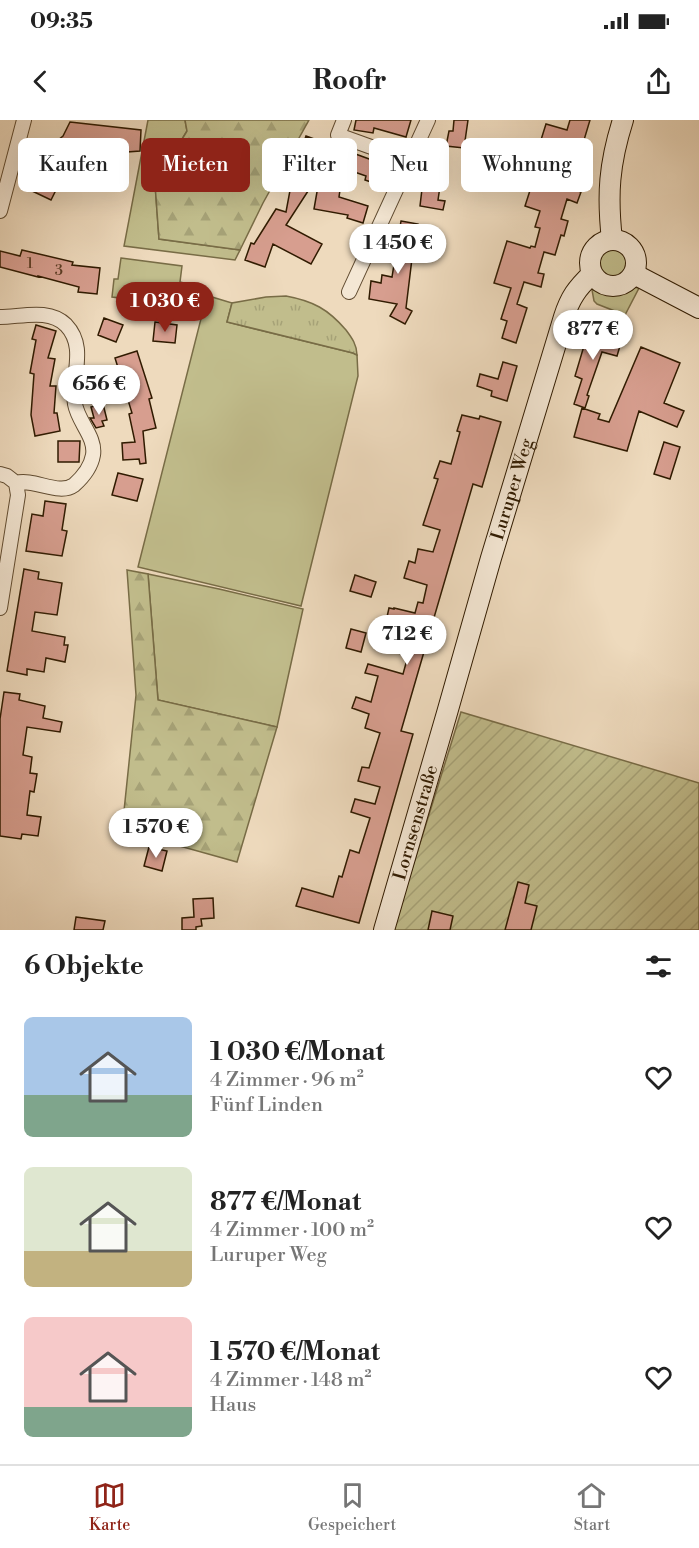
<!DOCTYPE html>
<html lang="de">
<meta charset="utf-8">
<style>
body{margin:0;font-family:"Libre Bodoni",serif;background:#f6f6f6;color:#222;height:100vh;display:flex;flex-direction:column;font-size:22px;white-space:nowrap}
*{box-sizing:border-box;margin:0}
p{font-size:20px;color:#767676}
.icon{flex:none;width:33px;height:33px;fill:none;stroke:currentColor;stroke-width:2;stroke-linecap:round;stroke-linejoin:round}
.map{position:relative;height:810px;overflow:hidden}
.side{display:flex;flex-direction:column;background:#fff;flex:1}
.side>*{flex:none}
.top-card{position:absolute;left:18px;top:18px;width:663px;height:54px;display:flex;gap:12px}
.price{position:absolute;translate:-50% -51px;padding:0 14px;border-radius:21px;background:#fff;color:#222;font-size:20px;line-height:39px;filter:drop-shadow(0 2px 3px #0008)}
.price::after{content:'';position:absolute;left:50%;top:36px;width:18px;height:14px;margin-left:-9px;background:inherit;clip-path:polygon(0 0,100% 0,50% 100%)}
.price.on{background:#8f2418;color:#fff}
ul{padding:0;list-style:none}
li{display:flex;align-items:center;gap:18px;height:150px;padding:0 24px}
li span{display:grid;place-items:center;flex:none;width:168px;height:120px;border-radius:9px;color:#555}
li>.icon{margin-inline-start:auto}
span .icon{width:72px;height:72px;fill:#fffc;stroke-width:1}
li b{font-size:26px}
h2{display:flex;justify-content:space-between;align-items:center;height:72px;padding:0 24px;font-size:26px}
.tag{padding:0 21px;border-radius:9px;background:#fff;box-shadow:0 6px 24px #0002;font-size:21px;line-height:54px}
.tag.on{background:#8f2418;color:#fff}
.status{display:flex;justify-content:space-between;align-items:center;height:42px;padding:0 30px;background:#fff;direction:ltr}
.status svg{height:16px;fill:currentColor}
header{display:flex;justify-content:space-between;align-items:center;height:78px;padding:0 24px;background:#fff;font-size:27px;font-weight:700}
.dock{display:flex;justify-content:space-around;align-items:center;height:84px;border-top:2px solid #e0e0e0;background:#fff;font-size:16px;color:#767676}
.dock a{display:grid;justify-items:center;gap:3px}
.dock .on{color:#8f2418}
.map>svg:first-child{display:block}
</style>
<div class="status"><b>09:35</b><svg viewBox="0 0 49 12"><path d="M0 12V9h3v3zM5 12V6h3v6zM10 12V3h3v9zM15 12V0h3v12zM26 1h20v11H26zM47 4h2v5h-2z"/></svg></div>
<header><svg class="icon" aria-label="back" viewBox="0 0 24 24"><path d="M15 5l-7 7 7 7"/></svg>Roofr<svg class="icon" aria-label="share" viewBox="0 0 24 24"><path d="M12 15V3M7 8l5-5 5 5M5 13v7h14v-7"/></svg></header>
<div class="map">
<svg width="699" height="810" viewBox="0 0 699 810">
<defs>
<pattern id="forest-firs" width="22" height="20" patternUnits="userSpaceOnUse" patternTransform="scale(1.5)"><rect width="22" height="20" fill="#c1bd8c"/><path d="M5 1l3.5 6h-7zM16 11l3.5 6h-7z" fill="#a6a277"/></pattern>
<pattern id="park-tufts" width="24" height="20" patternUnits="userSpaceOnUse" patternTransform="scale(1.5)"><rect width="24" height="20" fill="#c1bd8c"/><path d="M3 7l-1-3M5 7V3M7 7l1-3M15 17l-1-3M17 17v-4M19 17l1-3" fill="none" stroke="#a6a277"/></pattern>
<pattern id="garden-furrows" width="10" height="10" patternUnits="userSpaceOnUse" patternTransform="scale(1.5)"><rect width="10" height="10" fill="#c1bd8c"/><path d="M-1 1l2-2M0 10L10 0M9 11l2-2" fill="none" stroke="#a6a277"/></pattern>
</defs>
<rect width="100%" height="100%" fill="#eedabd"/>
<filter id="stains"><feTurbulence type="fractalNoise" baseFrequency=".00333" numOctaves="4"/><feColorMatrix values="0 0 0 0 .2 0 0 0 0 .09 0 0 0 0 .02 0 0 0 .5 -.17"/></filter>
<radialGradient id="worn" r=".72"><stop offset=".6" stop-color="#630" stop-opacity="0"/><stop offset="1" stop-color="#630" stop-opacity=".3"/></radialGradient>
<path fill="#c1bd8c" stroke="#786c46" stroke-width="1.5" d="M148 0H185L187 11 155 64 159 119 240 130 235 140 124 126Z
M599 143a15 15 0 1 1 30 0a15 15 0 1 1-30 0Z
M121 138 182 146 180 162 188 164 185 186 112 177 114 159H118Z
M633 167 639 168 625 195 597 184 594 181 592 170 601 169 614 171Z
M212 177 232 183 227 202 353 233 357 235 358 256 301 486 138 447 206 179Z
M148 454 219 469 303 489 277 607 158 580Z"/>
<path fill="url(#forest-firs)" stroke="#786c46" stroke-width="1.5" d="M185 0H309L263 83 240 130 159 119 155 64 187 11Z
M127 450 148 454 158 580 277 607 237 742 176 725 181 702 124 691 136 575Z"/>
<path fill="url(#park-tufts)" stroke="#786c46" stroke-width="1.5" d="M286 176C313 181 328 189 346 210 352 218 357 225 357 235L353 233 227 202 232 183 266 177Z"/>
<path fill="url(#garden-furrows)" stroke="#786c46" stroke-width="1.5" d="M461 592 699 663V810H393Z"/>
<path fill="#d79e8f" stroke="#301b01" stroke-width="1.5" d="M356 0H411L406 17 374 8 373 13 354 10Z
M454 0H468L464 28 446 26 449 11H453Z
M570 0H590L584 20 589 22 586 33 556 24 555 28 540 23 546 4 567 10Z
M70 2 141 10 140 31 73 36 51 80 28 69 41 21 58 20 63 16Z
M306 16 372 40 373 38 394 45 386 67 365 60 366 56 323 41 322 44 299 36Z
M429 41 446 43 444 60H441L438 80 445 81 443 90 420 86 422 69 425 70Z
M560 51 574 56 570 68 581 72 577 83 567 79 561 99 568 101 564 116 561 115 555 135 544 132 538 153 544 154 541 167 524 162 517 184 527 188 516 223 502 218 507 201 501 199 511 168 494 163 507 121 530 128 531 126 535 127 540 108 535 107 540 91 525 86 534 58 555 65Z
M291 65 310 68 286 105 322 124 311 144 273 124 265 147 245 140 251 123 254 124 276 89 286 92Z
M318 66 340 70 339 77 368 86 363 103 347 98 348 95 314 89Z
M401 101 418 104 415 122H414L406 188 412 191 405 204 390 196 397 184 369 179 371 161 381 163 382 155 392 157Z
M22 130 73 142 72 145 100 148 97 174 78 172 79 167 38 156V157L0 147V131L20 136Z
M104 198 123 205 116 222 98 215Z
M155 202 177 205 175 223 153 221Z
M36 205 56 211 48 238 55 239 50 266H56L54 293H57L60 311 35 316 31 295 34 254 30 253 36 220 32 219Z
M589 209 622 219 617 236 602 232 587 275 589 276 585 288 574 284 582 259 575 256Z
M641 227 680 243 664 283 684 291 677 307 639 291 627 331 574 317 582 288 600 294 598 299 609 302Z
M137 231 152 278 149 279 156 308 143 311 146 343 140 344 139 339 123 340 122 323 135 322 129 294 132 293 115 238Z
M503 242 517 246 507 281 491 276 492 271 477 266 480 254 498 259Z
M103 284 107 300 102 301 104 306 96 308 90 298H94L91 287Z
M462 295 479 299 480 296 501 302 482 367 473 364 419 549 401 611 413 614 359 803 296 786 302 768 333 777 339 756 342 757 350 730 359 733 370 698 351 692 355 679 375 684 380 667 358 661 362 647 369 648 380 613 365 608 369 594 352 588 356 577 371 582 378 556 365 553 368 544 403 554 408 536 386 529 389 519 400 522 406 502 387 497 389 488 394 489V488L415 493 418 482 423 483 427 465 404 458 409 441 415 443 418 429 433 432 440 410 423 405 438 359 434 358 440 341 451 344 460 312 457 311Z
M58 321H80L79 342H58Z
M664 322 680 327 670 359 654 354Z
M118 353 143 359 137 381 112 375Z
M45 381 66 384 62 410 67 411 62 436 26 431 32 394 43 396Z
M24 449 39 452 38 459 62 463 57 495 35 492 32 511 65 517 64 525H68L65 542 46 538 44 552 27 549V555L7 551Z
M355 455 376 462 371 477 350 471Z
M351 509 366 513 361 532 346 528Z
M4 572 20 574 19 580 45 586 43 598 62 602 60 612 27 607 23 635 32 637 30 653 37 654 34 672 30 671 27 695 41 697 38 716 22 714 21 719 0 716V599Z
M149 727 167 731 162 751 144 746Z
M518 762 529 765 525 783 537 786 531 810H505Z
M213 778 214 798 201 799 202 806 196 807V810H182V798L194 797 193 779Z
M432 791 453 796 450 810H428Z
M76 797 105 801 103 810H74Z"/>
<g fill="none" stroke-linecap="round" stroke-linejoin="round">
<g stroke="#604b30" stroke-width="16">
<path id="street" d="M344 0 338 15 410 41
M0 91 24 0
M349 172 428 0
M0 197C21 197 49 188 66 205 88 228 70 258 75 284 78 302 96 317 93 335 91 347 83 357 74 365 59 376 34 358 16 363
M0 354 7 356 16 363 18 375 0 488"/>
</g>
<g stroke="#301b01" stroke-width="22">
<g id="secondary">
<circle cx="613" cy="143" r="23"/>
<path d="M612 120C607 75 609 44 623 0"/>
<path d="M634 154 699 188"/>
<path id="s1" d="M384 810 447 593 491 438 564 197C570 178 577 168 592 154"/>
</g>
</g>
<use href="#street" stroke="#f4e7d4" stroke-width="14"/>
<use href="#secondary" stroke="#f4e7d4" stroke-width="20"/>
</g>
<g text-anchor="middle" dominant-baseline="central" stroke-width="4.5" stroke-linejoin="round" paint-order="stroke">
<g font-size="15" fill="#5a3c24">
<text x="30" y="143">1</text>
<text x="59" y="150">3</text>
</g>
<g font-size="18" fill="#301b01" stroke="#f4e7d4">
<text stroke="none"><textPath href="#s1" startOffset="459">Luruper Weg</textPath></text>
<text stroke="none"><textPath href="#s1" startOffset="112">Lornsenstraße</textPath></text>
</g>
</g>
<rect width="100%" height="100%" filter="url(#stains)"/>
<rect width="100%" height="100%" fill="url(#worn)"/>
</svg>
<b class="price" style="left:398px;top:155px">1 450 €</b>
<b class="price on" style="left:165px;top:213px">1 030 €</b>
<b class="price" style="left:593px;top:241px">877 €</b>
<b class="price" style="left:99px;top:296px">656 €</b>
<b class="price" style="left:407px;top:546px">712 €</b>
<b class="price" style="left:156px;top:739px">1 570 €</b>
<div class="top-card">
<a class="tag">Kaufen</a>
<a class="tag on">Mieten</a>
<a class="tag">Filter</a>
<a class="tag">Neu</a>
<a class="tag">Wohnung</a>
</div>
</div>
<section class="side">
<h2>6 Objekte<svg class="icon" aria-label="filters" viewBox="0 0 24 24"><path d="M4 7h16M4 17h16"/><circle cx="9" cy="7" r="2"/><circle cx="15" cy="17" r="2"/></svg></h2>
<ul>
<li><span style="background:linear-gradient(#a9c7e8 65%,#7fa58c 0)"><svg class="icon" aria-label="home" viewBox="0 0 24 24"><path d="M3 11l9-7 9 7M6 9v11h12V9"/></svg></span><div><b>1 030 €/Monat</b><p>4 Zimmer · 96 m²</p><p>Fünf Linden</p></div><svg class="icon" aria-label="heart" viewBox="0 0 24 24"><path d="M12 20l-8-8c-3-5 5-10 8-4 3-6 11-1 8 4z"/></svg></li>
<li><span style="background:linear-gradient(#dfe7d0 70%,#c2b280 0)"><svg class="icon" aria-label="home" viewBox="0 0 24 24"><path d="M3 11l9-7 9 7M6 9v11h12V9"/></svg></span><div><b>877 €/Monat</b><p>4 Zimmer · 100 m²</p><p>Luruper Weg</p></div><svg class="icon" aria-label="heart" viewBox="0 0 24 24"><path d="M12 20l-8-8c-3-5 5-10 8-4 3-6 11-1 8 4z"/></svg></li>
<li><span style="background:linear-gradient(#f6c9c9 75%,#7fa58c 0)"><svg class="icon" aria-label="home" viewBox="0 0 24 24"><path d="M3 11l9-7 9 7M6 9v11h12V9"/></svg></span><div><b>1 570 €/Monat</b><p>4 Zimmer · 148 m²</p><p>Haus</p></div><svg class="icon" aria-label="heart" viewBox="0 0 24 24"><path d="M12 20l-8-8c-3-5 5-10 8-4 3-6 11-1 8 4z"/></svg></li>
</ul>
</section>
<nav class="dock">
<a class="on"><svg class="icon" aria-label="map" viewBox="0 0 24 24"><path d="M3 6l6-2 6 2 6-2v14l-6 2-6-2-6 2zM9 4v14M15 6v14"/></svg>Karte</a>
<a><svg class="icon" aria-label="saved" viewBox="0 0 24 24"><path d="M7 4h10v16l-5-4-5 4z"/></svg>Gespeichert</a>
<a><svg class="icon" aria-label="home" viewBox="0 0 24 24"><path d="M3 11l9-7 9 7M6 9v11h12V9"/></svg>Start</a>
</nav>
